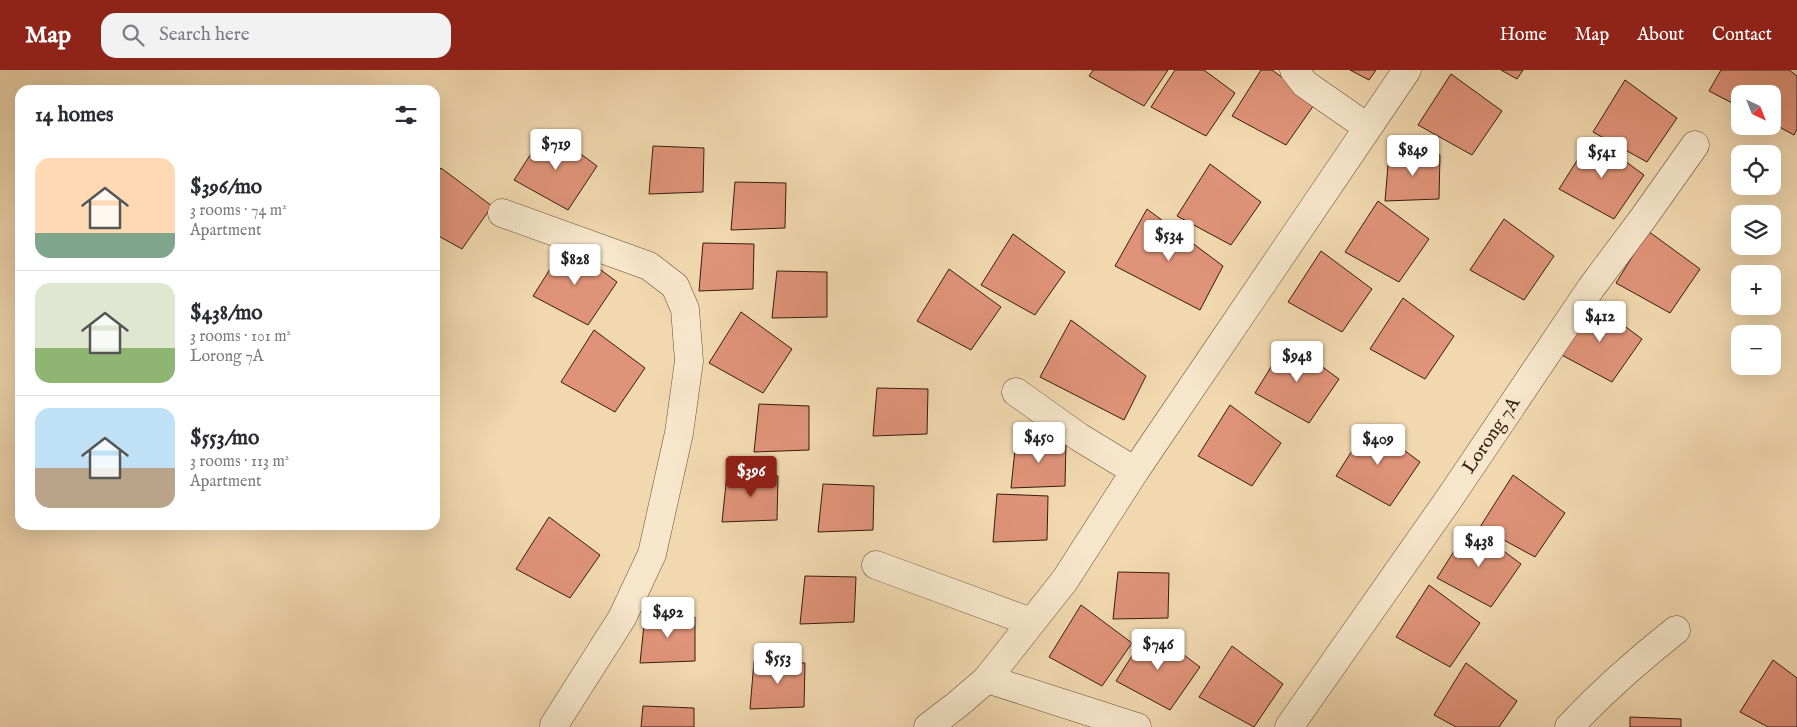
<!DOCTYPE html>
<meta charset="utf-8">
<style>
body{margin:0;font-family:"IM FELL English",serif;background:#f2f2f3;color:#2b2b33;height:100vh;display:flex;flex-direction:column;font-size:19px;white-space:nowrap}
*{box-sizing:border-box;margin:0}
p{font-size:16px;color:#7c7c81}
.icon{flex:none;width:28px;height:28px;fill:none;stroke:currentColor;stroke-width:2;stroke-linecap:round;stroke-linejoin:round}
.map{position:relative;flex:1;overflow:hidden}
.sheet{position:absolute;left:15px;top:15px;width:425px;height:445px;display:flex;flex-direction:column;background:#fff;border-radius:15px;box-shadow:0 5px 20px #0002}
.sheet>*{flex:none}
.needle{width:32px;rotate:137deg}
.controls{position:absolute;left:1731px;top:15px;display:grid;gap:10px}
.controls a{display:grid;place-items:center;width:50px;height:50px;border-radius:10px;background:#fff;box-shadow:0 5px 20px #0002;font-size:25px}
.price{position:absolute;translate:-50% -42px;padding:0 11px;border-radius:5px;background:#fff;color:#222;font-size:16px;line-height:32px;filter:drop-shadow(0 1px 2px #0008)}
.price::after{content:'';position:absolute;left:50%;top:30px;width:15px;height:11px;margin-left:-8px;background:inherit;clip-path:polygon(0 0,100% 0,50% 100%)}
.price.active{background:#8f2418;color:#fff}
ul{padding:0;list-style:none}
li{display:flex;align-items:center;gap:15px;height:125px;padding:0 20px}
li+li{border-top:1px solid #e1e1e2}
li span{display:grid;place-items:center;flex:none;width:140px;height:100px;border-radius:15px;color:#555}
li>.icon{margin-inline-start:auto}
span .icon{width:60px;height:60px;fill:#fffc;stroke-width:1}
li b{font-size:21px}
h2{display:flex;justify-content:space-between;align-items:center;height:60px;padding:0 20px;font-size:21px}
header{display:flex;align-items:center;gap:30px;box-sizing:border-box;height:70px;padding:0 25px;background:#8f2418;color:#fff}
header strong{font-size:24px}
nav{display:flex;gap:28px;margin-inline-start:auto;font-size:18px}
.search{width:350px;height:45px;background:#f2f2f3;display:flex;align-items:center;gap:12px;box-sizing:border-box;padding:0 18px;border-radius:15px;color:#7c7c81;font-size:19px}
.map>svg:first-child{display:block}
</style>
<header>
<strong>Map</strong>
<div class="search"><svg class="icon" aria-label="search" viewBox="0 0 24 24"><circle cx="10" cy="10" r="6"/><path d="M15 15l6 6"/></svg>Search here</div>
<nav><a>Home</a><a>Map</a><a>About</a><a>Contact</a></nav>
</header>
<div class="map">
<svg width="1797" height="657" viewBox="0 0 1797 657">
<rect width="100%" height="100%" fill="#f1d8af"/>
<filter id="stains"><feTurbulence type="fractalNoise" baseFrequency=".004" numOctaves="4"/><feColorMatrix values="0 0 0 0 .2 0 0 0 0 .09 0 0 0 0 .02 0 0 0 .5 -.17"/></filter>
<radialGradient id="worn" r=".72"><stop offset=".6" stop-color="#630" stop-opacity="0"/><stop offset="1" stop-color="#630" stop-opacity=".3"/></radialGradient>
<path fill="#df9378" stroke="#381c0f" d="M1093 0H1168L1144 36 1089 6Z
M1175 0H1204L1235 23 1206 66 1151 37Z
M1261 0H1272L1316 32 1286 75 1232 46Z
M1350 0H1376L1369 10Z
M1501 0H1523L1517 9Z
M1721 0H1789L1797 6V59L1794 65 1772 53V24H1740V37L1709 21Z
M1451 4 1502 41 1472 85 1418 55Z
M1625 10 1677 48 1647 92 1593 62Z
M547 59 597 96 568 140 514 110Z
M1592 67 1644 105 1614 149 1559 119Z
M653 76 704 78 703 122 649 124Z
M1389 83 1440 85 1439 129 1385 131Z
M1210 94 1261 132 1231 175 1177 146Z
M441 98 492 136 462 179 435 164V106Z
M735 112 786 113 785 158 731 160Z
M1378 131 1429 169 1399 212 1345 182Z
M1147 139 1223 196 1200 240 1115 196Z
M1504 149 1554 186 1524 230 1470 200Z
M1648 161 1700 199 1670 243 1616 213Z
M1013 164 1065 202 1035 245 981 215Z
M703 173 754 174 753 219 699 221Z
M566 174 617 212 588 255 533 226Z
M1321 181 1372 219 1342 262 1288 232Z
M949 199 1001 237 971 280 917 251Z
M777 201 827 202V247L772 248Z
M1403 228 1454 266 1425 309 1370 279Z
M1591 231 1642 269 1612 312 1558 283Z
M741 242 792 279 763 323 709 293Z
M1071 250 1146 306 1124 350 1040 307Z
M594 260 645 298 615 342 561 312Z
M1287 271 1339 309 1309 353 1255 323Z
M877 318 928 319 927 364 873 366Z
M759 334 809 336V380L754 382Z
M1230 335 1281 373 1252 416 1198 386Z
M1369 354 1420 392 1390 436 1336 406Z
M1016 370 1066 372 1065 416 1011 418Z
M727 404 778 406 777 450 722 452Z
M1513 405 1565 443 1535 487 1480 457Z
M823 414 874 416 873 460 818 462Z
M997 424 1048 426 1047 470 993 472Z
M549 447 600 485 570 528 516 499Z
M1470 456 1521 494 1491 537 1437 508Z
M1118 502 1169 503 1168 548 1113 549Z
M805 506 856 507 854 552 800 554Z
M1429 515 1480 553 1450 597 1396 567Z
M1081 535 1132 573 1102 616 1049 587Z
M645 545 695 547V591L640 593Z
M1149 559 1200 597 1170 640 1116 611Z
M1232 576 1283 614 1254 657 1199 627Z
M1773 590 1797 608V657H1768L1740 642Z
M754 591 805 593 804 637 750 639Z
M1466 593 1517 631 1499 657H1456L1434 645Z
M643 636 694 638V657H641Z
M1630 647 1681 649V657H1630Z"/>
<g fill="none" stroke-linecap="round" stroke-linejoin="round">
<g stroke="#664b37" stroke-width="29">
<g id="street">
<path d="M1294 0 1305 14 1367 57"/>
<path d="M502 143 649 196 675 216 685 239 689 291 679 363 652 484 622 548 554 655V657"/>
<path d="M1016 322 1079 367 1135 401"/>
<path d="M876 495 1031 552"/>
<path d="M987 609 1137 657"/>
<path d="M928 657 958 634 987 609 1065 510 1135 401 1407 0"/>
<path id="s1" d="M1289 657 1451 426 1591 218 1644 147 1695 75"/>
<path d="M1569 657C1602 622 1638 590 1676 560"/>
</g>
</g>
<use href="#street" stroke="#f6e6cb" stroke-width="28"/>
</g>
<g text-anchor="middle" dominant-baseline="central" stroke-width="4" stroke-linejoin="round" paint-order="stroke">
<g font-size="19" fill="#381c0f" stroke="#f6e6cb">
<text stroke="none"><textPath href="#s1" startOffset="355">Lorong 7A</textPath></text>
</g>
</g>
<rect width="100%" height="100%" filter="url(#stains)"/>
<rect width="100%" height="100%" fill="url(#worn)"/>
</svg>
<div class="controls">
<a><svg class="needle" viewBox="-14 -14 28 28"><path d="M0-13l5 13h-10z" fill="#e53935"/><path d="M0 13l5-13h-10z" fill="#7c7c81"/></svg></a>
<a><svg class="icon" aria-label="locate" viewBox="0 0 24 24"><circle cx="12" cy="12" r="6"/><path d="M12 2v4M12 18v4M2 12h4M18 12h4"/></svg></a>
<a><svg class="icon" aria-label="layers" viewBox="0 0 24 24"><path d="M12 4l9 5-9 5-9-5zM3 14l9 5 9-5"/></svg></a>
<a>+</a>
<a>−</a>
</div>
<b class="price" style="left:556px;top:101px">$719</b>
<b class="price" style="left:1413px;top:107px">$849</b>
<b class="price" style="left:1602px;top:109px">$541</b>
<b class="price" style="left:1169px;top:192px">$534</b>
<b class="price" style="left:575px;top:216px">$828</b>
<b class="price" style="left:1600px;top:273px">$412</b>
<b class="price" style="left:1297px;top:313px">$948</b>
<b class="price" style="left:1039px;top:394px">$450</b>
<b class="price" style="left:1378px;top:396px">$409</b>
<b class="price active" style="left:751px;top:428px">$396</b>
<b class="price" style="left:1479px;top:498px">$438</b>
<b class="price" style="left:668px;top:569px">$492</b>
<b class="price" style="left:1158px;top:601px">$746</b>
<b class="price" style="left:778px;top:615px">$553</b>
<section class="sheet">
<h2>14 homes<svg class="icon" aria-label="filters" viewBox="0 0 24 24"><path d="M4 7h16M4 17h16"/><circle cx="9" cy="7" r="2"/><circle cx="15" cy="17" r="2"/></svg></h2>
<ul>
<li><span style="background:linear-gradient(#ffd9b3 75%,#7fa58c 0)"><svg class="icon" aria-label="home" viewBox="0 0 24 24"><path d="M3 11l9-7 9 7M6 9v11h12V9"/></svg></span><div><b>$396/mo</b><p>3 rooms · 74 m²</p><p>Apartment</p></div></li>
<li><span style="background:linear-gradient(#dfe7d0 65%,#8fb573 0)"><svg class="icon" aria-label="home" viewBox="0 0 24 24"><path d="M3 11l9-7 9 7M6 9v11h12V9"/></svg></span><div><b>$438/mo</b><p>3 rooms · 101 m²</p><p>Lorong 7A</p></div></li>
<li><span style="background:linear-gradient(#bfe0f5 60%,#b9a48a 0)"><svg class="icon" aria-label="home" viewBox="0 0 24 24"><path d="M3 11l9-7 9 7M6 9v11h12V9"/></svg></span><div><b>$553/mo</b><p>3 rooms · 113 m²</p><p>Apartment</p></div></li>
</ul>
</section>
</div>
